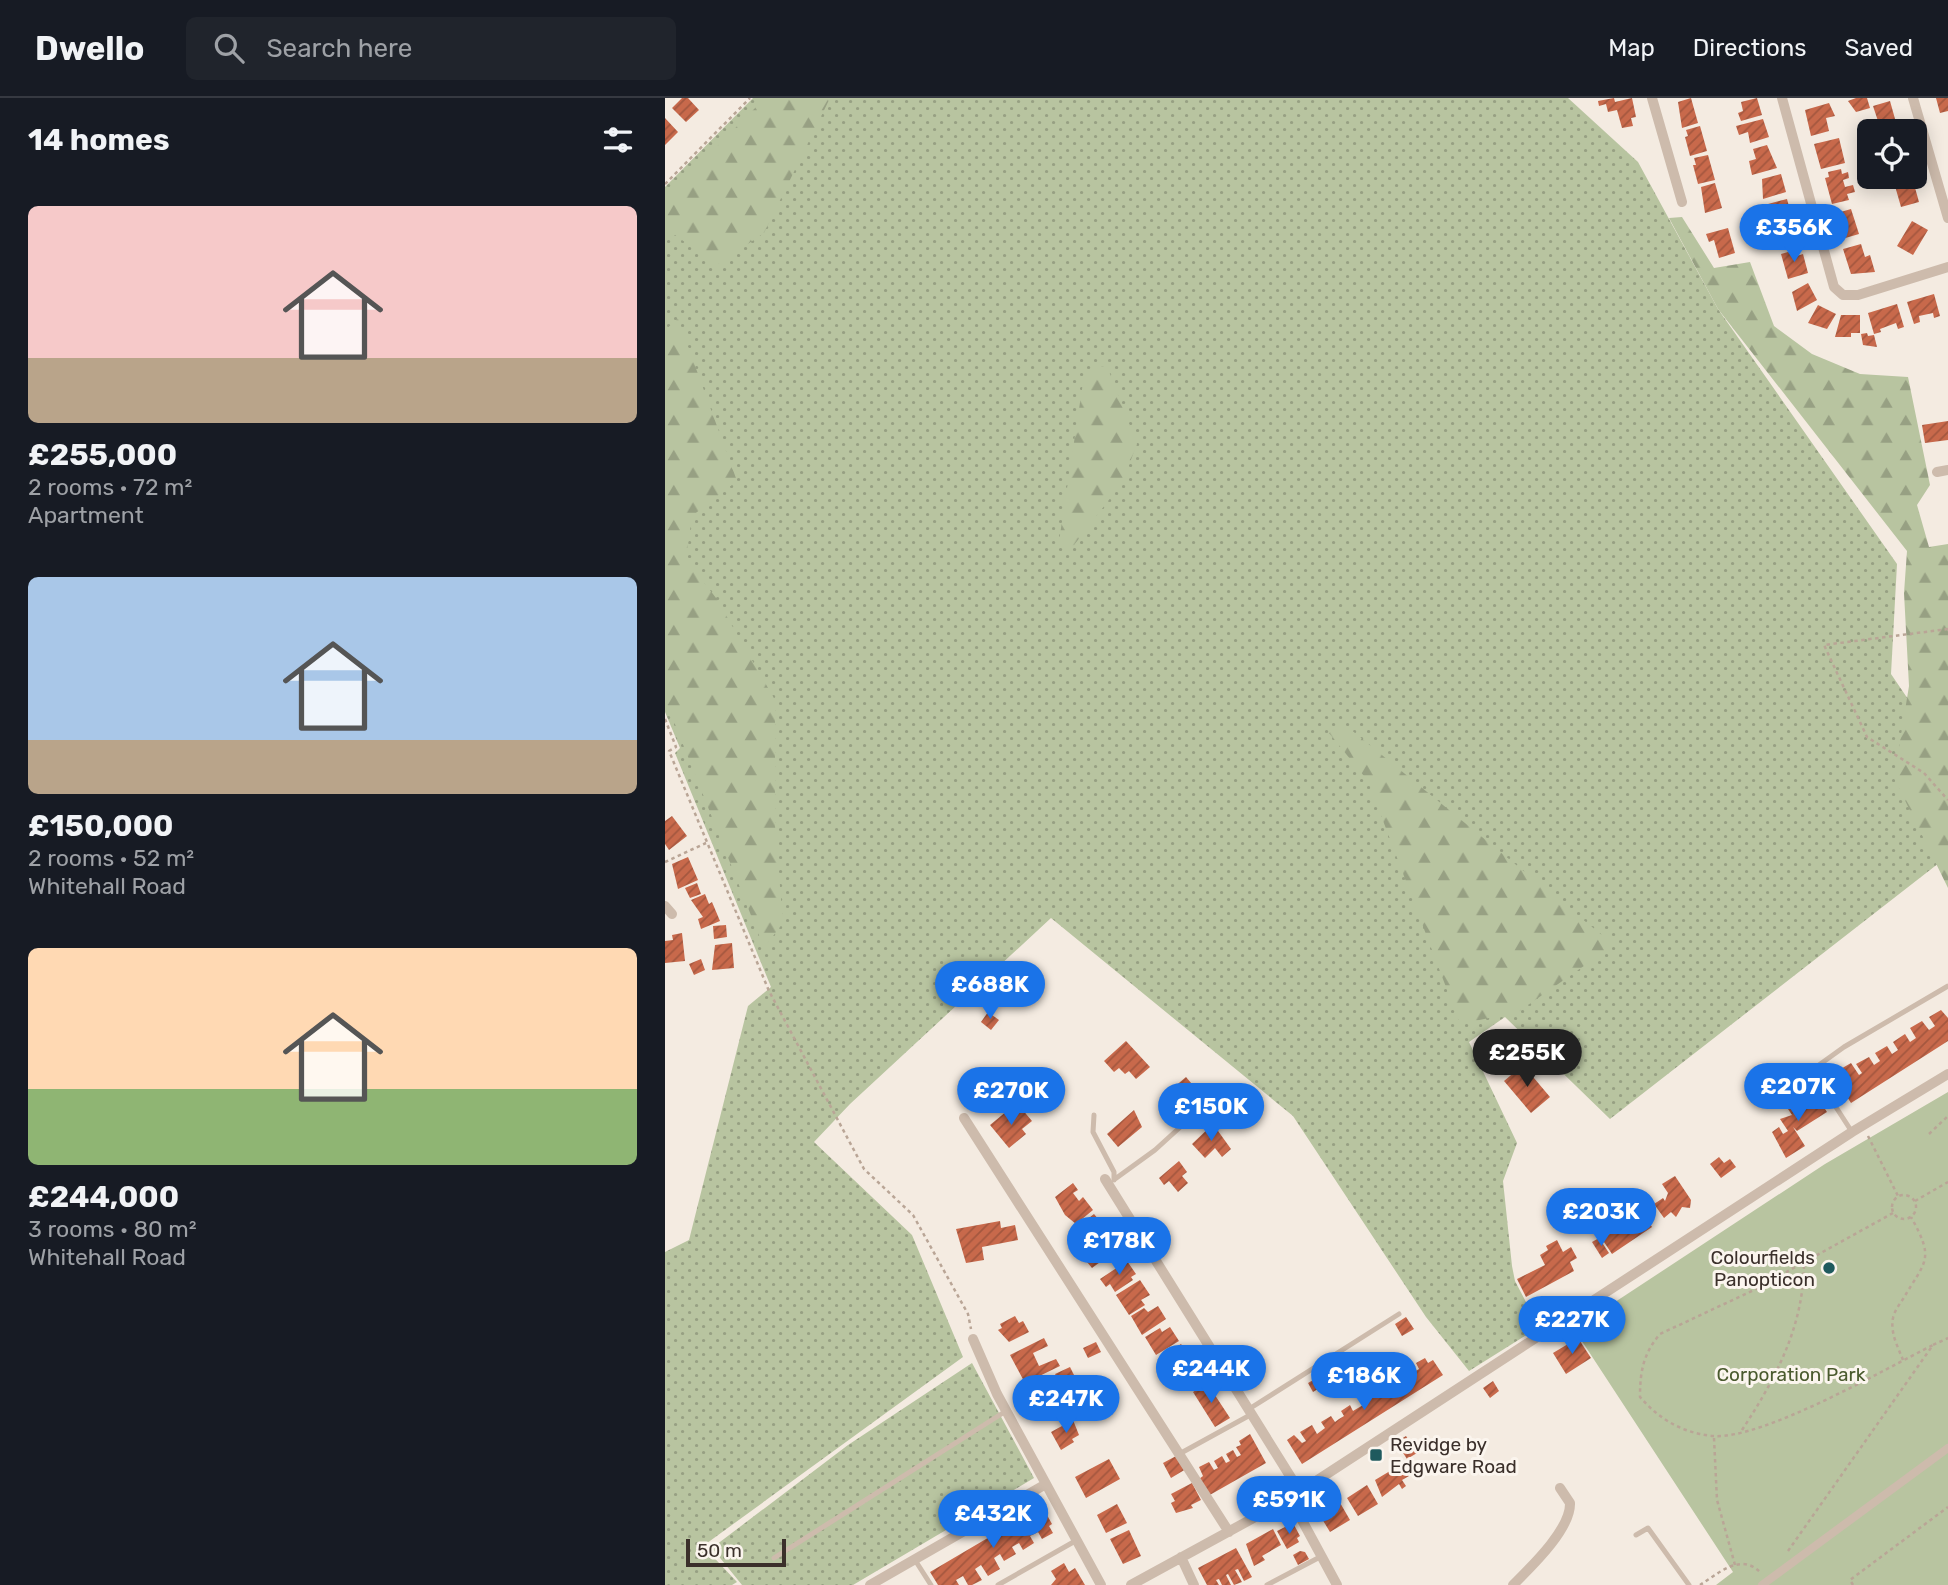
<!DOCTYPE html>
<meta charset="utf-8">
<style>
body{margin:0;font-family:Rubik,sans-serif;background:#20242c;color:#f1f3f6;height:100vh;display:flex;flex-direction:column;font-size:26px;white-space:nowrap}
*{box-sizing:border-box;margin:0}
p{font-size:23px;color:#9ea1a6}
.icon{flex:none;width:38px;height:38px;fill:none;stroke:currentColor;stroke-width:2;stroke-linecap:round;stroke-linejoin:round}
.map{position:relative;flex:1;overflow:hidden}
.panel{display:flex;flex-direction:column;background:#171b24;width:665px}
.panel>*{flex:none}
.fabs{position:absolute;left:1192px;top:21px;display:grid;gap:14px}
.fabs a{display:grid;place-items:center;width:70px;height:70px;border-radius:10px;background:#171b24;box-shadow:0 4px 18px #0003;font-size:35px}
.scale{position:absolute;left:21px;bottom:18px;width:100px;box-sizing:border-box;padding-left:7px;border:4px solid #3b302b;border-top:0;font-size:19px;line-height:24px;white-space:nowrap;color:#3b302b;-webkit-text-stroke:5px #fbf5ee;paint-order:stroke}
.price{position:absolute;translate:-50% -60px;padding:0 16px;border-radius:24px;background:#1a73e8;color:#fff;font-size:23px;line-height:46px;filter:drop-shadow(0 2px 4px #0008)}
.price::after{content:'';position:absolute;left:50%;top:42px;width:21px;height:16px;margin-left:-10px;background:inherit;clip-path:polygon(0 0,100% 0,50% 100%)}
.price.current{background:#222;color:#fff}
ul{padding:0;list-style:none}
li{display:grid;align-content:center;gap:14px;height:371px;padding:0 28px}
li span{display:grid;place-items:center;height:217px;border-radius:10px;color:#555}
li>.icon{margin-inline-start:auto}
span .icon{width:126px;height:126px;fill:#fffc;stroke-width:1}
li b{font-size:30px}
h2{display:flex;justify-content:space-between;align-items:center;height:84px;padding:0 28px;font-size:30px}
header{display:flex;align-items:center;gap:42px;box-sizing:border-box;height:98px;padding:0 35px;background:#171b24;border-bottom:2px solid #363941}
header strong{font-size:33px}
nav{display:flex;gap:38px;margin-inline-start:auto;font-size:24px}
.search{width:490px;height:63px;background:#20242c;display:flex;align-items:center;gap:18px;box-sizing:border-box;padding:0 24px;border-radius:10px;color:#9ea1a6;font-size:26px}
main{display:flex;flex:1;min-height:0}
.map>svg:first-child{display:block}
</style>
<header>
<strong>Dwello</strong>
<div class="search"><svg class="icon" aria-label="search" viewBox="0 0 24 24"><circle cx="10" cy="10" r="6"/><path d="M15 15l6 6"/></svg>Search here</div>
<nav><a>Map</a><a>Directions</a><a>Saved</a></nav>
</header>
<main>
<section class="panel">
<h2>14 homes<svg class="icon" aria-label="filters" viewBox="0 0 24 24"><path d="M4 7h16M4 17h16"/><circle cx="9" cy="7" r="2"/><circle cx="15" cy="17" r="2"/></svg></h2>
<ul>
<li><span style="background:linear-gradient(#f6c9c9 70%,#b9a48a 0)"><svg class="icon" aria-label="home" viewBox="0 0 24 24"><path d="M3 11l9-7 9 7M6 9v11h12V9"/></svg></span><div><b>£255,000</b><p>2 rooms · 72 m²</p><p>Apartment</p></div></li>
<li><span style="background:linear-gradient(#a9c7e8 75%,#b9a48a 0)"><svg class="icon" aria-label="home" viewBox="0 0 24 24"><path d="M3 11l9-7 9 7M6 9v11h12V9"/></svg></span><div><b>£150,000</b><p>2 rooms · 52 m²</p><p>Whitehall Road</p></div></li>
<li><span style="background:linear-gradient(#ffd9b3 65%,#8fb573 0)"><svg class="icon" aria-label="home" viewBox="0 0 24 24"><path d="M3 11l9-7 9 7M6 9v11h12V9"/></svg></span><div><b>£244,000</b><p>3 rooms · 80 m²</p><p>Whitehall Road</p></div></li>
</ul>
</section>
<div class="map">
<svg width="1283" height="1487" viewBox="0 0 1283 1487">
<defs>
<pattern id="grass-dots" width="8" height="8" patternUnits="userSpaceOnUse" patternTransform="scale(1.75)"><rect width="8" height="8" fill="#b8c4a0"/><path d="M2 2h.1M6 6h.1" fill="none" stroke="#97a083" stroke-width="1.8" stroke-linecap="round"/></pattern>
<pattern id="forest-firs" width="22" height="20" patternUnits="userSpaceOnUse" patternTransform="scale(1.75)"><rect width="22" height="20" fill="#b8c4a0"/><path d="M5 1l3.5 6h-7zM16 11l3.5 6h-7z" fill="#97a083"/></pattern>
<pattern id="building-hatch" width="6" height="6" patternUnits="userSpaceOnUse" patternTransform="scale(1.75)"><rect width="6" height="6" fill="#c8694b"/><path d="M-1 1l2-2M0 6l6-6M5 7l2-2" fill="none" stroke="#a4573f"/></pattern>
</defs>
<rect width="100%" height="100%" fill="#f4ebe1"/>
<path fill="url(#grass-dots)" d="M88 0H903L973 64 1053 211 1232 466 1226 576 1283 660V758L945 1021 840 919 804 944 852 1045 838 1083 847 1168 850 1183 874 1229 804 1273 761 1219 628 1018 386 820 185 1006 149 1044 247 1137 298 1259 38 1448 72 1484 67 1487H0V1154L24 1142 83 908 106 889 10 655 15 650 0 614V89Z
M307 1265 369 1380 188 1487H77L47 1450 183 1347Z"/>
<path fill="url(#forest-firs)" d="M100 0H165L99 135 52 167 10 137 0 143V101Z
M1017 119 1049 170 1085 164 1109 228 1147 256 1195 276 1243 279 1265 387 1252 407 1264 449 1283 446V790L1229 680 1244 588 1239 495 1242 453 1053 211 1004 120Z
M13 221 72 383 27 418 21 461 51 500 110 602V727L118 825 99 850 0 601V232Z
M442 268 472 346 457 385 409 447 393 450 419 278 427 269Z
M679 626 949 847 853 914 795 926 703 683 664 635Z"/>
<path fill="#b8c4a0" d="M1283 994V1487H1051L1068 1474 909 1231 1160 1066Z"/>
<path fill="url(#building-hatch)" d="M17 0H23L34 12 21 24 7 10Z
M949 0 950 4 967 0 971 19 966 20 968 28 957 30 952 12 943 14 941 6 934 8 933 3Z
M1026 0 1033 25 1017 30 1013 4Z
M1092 0 1097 17 1076 23 1073 15 1078 13 1076 4Z
M1191 0H1202L1205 10 1191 14 1183 3Z
M1271 0H1283V13L1275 15Z
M1225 3 1232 28 1216 32 1208 8Z
M1164 5 1170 18 1161 20 1164 33 1146 38 1140 12Z
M0 20 13 34 0 47Z
M1098 21 1104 39 1085 45 1083 34 1074 37 1071 28Z
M1035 28 1042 53 1025 58 1020 39 1023 38 1021 32Z
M1174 40 1180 65 1156 71 1149 46Z
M1102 47 1112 70 1087 77 1084 63 1091 61 1088 51Z
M1043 57 1050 82 1033 86 1028 67H1031L1029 60Z
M1176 71 1177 76 1183 74 1184 80 1178 82 1180 89 1188 87 1190 94 1182 96 1184 102 1167 106 1160 80 1164 79 1163 74Z
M1116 76 1121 94 1098 101 1097 81Z
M1247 79 1254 104 1236 109 1228 81Z
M1050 85 1057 110 1040 115 1036 89Z
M1122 101 1127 120 1104 126 1103 106Z
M1186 111 1194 136 1177 141 1169 116Z
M1127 123 1132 143 1115 147 1112 136 1107 137 1105 129Z
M1247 123 1263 132 1248 157 1232 148Z
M1063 130 1070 155 1054 160 1049 142 1044 144 1041 136Z
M1196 146 1200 159 1205 157 1210 174 1186 176 1178 151Z
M1130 152 1132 158 1138 156 1143 175 1123 181 1116 156Z
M1143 185 1152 202 1132 213 1127 194Z
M1269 196 1275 218 1269 220 1268 215 1254 218 1255 224 1249 226 1242 204Z
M1232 206 1239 229 1233 231 1231 225 1215 231 1216 234 1209 236 1203 215Z
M1153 207 1171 216 1162 231 1143 225Z
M1176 217H1195V235H1186V239H1170Z
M1202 235 1203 238 1209 237 1212 249 1198 247 1196 236Z
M1283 323V342L1260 345 1257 327Z
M7 718 22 738 4 752 0 746V723Z
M23 759 33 782 13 791 7 766Z
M32 785 36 796 25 800 20 790Z
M40 796 44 806 47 804 55 823 36 831 33 821 38 819 26 802Z
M61 827 62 839 49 841 48 828Z
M17 835 20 863 0 865V843L8 842 7 837Z
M67 845 69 870 47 872 50 847Z
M36 861 40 872 29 877 24 866Z
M1276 912 1283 920V943L1186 1005 1167 976 1186 965 1194 977 1197 975 1191 966 1204 959 1209 967 1215 963 1210 955 1222 948 1227 956 1233 952 1228 944 1240 936 1245 944 1251 940 1245 930 1257 923 1264 932 1270 928 1264 919Z
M323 914 334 922 326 932 316 924Z
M461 943 485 969 471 981 464 973 460 976 454 970 449 974 439 963Z
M858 967 885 999 866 1015 839 983Z
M324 972 335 985 325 993 329 998 312 1012 293 988 310 974 314 979Z
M521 979 543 1005 530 1016 508 990Z
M1146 990 1162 1014 1132 1033 1128 1029 1140 1048 1121 1060 1107 1034 1114 1029 1118 1036 1123 1033 1115 1021 1127 1017 1121 1008 1132 1001 1137 1010 1146 1004 1139 994Z
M356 1010 367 1023 357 1031 361 1036 344 1050 325 1027 342 1013 346 1017Z
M469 1012 477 1029 453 1049 442 1036Z
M548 1026 566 1051 557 1059 550 1050 540 1060 527 1046Z
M1054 1059 1059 1065 1065 1061 1071 1069 1056 1080 1045 1066Z
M514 1063 522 1074 517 1078 523 1085 513 1094 504 1083 499 1087 494 1080Z
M1010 1078 1026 1102 1025 1110 1017 1109 1011 1119 1006 1114 999 1120 989 1106 998 1100 1000 1103 1003 1095 997 1086Z
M408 1085 413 1092 408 1095 414 1103 418 1099 428 1112 411 1126 400 1117 390 1099Z
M978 1115 987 1129 947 1156 937 1141Z
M429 1116 434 1122 424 1130 430 1137 440 1130 445 1136 422 1154 413 1148 415 1146 411 1144 406 1134Z
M335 1123 336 1130 350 1127 353 1142 317 1149 319 1162 301 1165 291 1131Z
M454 1131 464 1143 427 1170 422 1164 436 1153 432 1148Z
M934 1140 944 1155 937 1160 927 1144Z
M892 1142 898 1154 906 1149 912 1160 905 1164 909 1173 861 1199 852 1181 880 1167 875 1157 883 1152 881 1148Z
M462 1163 471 1176 466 1179 468 1182 450 1194 445 1186 441 1189 435 1181Z
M475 1182 485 1197 476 1202 480 1207 464 1217 451 1197Z
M879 1207 887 1222 875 1229 867 1214Z
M493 1208 501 1221 477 1237 466 1218 479 1210 483 1214Z
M350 1218 354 1225 358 1223 364 1234 344 1244 333 1232 337 1230 335 1226Z
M741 1219 749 1231 737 1238 730 1226Z
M505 1229 514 1243 491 1257 480 1239 495 1230 497 1234Z
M379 1240 383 1248 368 1255 374 1268 391 1261 395 1268 360 1285 345 1257Z
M913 1240 926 1260 901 1276 888 1255Z
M431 1244 436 1254 423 1260 418 1250Z
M516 1246 539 1281 524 1290 502 1255Z
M685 1257 694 1270 685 1275 676 1262Z
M760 1260 763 1265 768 1262 778 1277 637 1366 622 1342 629 1337 637 1345 641 1343 635 1334 647 1327 652 1336 660 1330 656 1324 666 1318 670 1324 674 1321 679 1318 676 1313 685 1307 688 1313 698 1307 694 1301 704 1295 707 1300 712 1298 717 1295 713 1289 723 1284 726 1289 736 1282 732 1277 741 1272 745 1277 749 1274 754 1271 751 1265Z
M405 1269 409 1277 394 1284 390 1276Z
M655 1278 661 1286 648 1294 643 1285Z
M401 1282 413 1304 378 1322 367 1300Z
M828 1283 834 1293 825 1300 818 1290Z
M542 1285 565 1320 550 1329 528 1294Z
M408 1322 414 1337 407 1341 409 1344 396 1352 386 1334Z
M585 1336 601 1365 543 1398 534 1381 538 1378 534 1369 544 1364 549 1372 553 1370 549 1363 557 1358 561 1365 565 1363 561 1356 568 1352 572 1359 576 1357 571 1349 576 1347 574 1343Z
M741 1338 752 1355 742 1361 731 1344Z
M513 1357 521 1371 506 1380 498 1365Z
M444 1361 455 1381 421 1400 410 1379Z
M730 1370 733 1375 740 1372 744 1378 737 1382 741 1388 737 1391 734 1386 717 1399 710 1382Z
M527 1385 536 1402 526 1407 528 1410 511 1415 506 1405 510 1403 506 1396Z
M702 1387 713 1406 693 1418 682 1400Z
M674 1403 685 1422 665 1434 654 1416Z
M452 1406 462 1425 441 1435 432 1417Z
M377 1408 387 1426 384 1428 388 1435 377 1441 373 1434 365 1438 369 1445 358 1452 354 1445 347 1449 351 1456 339 1463 335 1456 329 1460 335 1471 323 1478 316 1467 310 1471 317 1482 307 1487H303L298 1478 291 1482 294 1487H273L265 1474Z
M628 1425 635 1438 632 1440 634 1444 622 1451 612 1433Z
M608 1431 616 1447 597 1458 600 1462 589 1468 581 1446Z
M464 1432 476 1458 458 1466 445 1441Z
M571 1450 587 1479 579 1483 573 1471 570 1472 577 1484 569 1487 563 1476 561 1477 566 1487H557L554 1481 551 1482 554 1487H542L533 1470Z
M635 1453 640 1454 644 1461 633 1467 628 1457Z
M399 1465 404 1474 410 1470 420 1487H386L391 1481 386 1473Z"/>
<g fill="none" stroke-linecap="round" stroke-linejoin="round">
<path stroke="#b9a596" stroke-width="2.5" stroke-dasharray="3.5 3.5" stroke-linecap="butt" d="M0 86 85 0
M1283 531 1159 547 1202 639 1259 675 1283 702
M0 621 11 649 4 653 104 893 199 1071 248 1117 303 1216 306 1231
M0 764 41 745
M1264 1036 1283 1018
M1203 1038 1233 1098
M1227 1109a12 12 0 1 1 24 0a12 12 0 1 1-24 0Z
M1250 1103 1283 1084
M1228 1115 1089 1192 995 1236C978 1256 975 1274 975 1299 994 1321 1017 1335 1048 1338 1097 1342 1220 1271 1268 1247
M1238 1262C1233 1249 1225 1235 1228 1220 1229 1214 1234 1207 1238 1201 1261 1162 1270 1162 1246 1119
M1077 1332C1111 1280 1139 1228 1139 1164
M1049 1340 1052 1402 1070 1467
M1123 1453 1268 1247 1283 1240
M1035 1487C1054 1475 1076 1454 1096 1475
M1188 1487 1185 1482 1283 1409"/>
<path stroke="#cdbbac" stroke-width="5" d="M429 1017 428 1034 449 1074V1082
M1187 1034 1147 972 1179 949 1283 888
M450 1081 490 1052 523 1022
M584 1311 734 1216
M516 1355 587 1316
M971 1437 983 1430 1024 1487
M109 1460 341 1313
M250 1462 266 1487
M333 1487 412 1442
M602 1487 655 1459"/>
<path stroke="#cdbbac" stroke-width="8" d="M1097 1487 1283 1350"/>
<path stroke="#cdbbac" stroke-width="10" d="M987 0 1017 104
M1117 0 1169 189 1178 197H1193L1283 169
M1248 0 1283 120
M1272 374 1283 372
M0 808 7 816
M299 1020 564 1434
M440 1081 635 1394
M308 1241 332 1296 436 1487
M625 1400 672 1487
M516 1459 529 1487
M205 1487 381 1386
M466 1487 625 1400 1187 1034 1283 976
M848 1487C866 1469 906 1431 905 1405L895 1390"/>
</g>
<g fill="#1f5a5e" stroke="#fbf5ee" stroke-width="2.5">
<circle cx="1164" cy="1170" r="7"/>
<rect x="704" y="1350" width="14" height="14" rx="3.5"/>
</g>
<g text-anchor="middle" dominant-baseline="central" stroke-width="6" stroke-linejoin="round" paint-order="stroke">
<g font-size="19" fill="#3b302b" stroke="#fbf5ee" text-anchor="end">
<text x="1150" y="1159">Colourfields<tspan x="1150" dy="22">Panopticon</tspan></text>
<text x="725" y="1346" text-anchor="start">Revidge by<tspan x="725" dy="22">Edgware Road</tspan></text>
</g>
<g font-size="19" fill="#4a5a2e" stroke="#fbf5ee">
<text x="1126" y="1276">Corporation Park</text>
</g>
</g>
</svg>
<div class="fabs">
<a><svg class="icon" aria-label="locate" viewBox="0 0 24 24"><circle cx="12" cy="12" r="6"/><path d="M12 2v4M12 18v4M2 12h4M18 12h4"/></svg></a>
</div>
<div class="scale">50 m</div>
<b class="price" style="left:1129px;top:166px">£356K</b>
<b class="price" style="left:325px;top:923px">£688K</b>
<b class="price current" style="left:862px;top:991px">£255K</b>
<b class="price" style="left:1133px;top:1025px">£207K</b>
<b class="price" style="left:346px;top:1029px">£270K</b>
<b class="price" style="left:546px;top:1045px">£150K</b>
<b class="price" style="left:936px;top:1150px">£203K</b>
<b class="price" style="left:454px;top:1179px">£178K</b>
<b class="price" style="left:907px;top:1258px">£227K</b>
<b class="price" style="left:546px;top:1307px">£244K</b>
<b class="price" style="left:699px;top:1314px">£186K</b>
<b class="price" style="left:401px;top:1337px">£247K</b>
<b class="price" style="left:624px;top:1438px">£591K</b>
<b class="price" style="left:328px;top:1452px">£432K</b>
</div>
</main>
